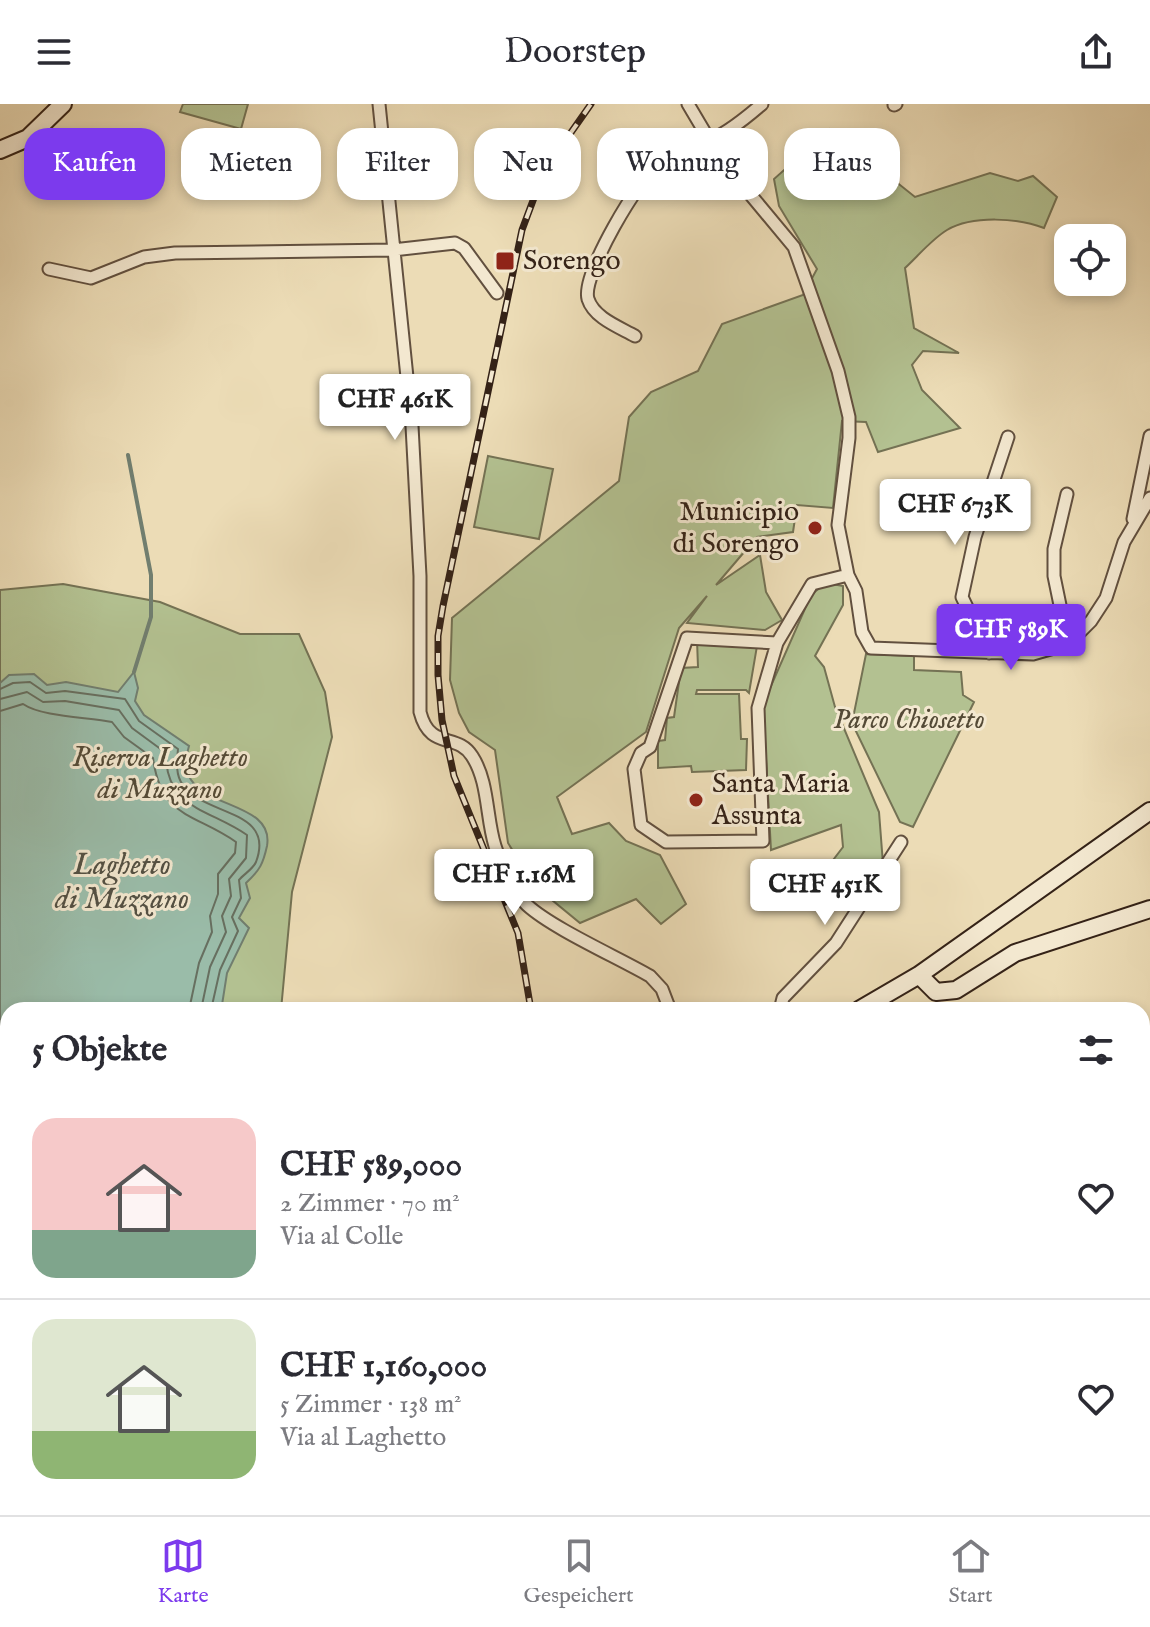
<!DOCTYPE html>
<html lang="de">
<meta charset="utf-8">
<style>
body{margin:0;font-family:"IM FELL English",serif;background:#f2f2f3;color:#2b2b33;height:100vh;display:flex;flex-direction:column;font-size:30px;white-space:nowrap}
*{box-sizing:border-box;margin:0}
p{font-size:26px;color:#7c7c81}
.icon{flex:none;width:44px;height:44px;fill:none;stroke:currentColor;stroke-width:2;stroke-linecap:round;stroke-linejoin:round}
.map{position:relative;flex:1;overflow:hidden}
.sheet{position:absolute;left:0px;top:898px;width:1150px;height:514px;display:flex;flex-direction:column;background:#fff;border-radius:24px 24px 0 0;box-shadow:0 4px 12px #0003}
.sheet>*{flex:none}
.top-card{position:absolute;left:24px;top:24px;width:1102px;height:72px;display:flex;gap:16px}
.buttons{position:absolute;left:1054px;top:120px;display:grid;gap:16px}
.buttons a{display:grid;place-items:center;width:72px;height:72px;border-radius:16px;background:#fff;box-shadow:0 4px 12px #0003;font-size:40px}
.price{position:absolute;translate:-50% -68px;padding:0 18px;border-radius:8px;background:#fff;color:#222;font-size:26px;line-height:52px;filter:drop-shadow(0 2px 4px #0008)}
.price::after{content:'';position:absolute;left:50%;top:48px;width:24px;height:18px;margin-left:-12px;background:inherit;clip-path:polygon(0 0,100% 0,50% 100%)}
.price.on{background:#7c3aed;color:#fff}
ul{padding:0;list-style:none}
li{display:flex;align-items:center;gap:24px;height:200px;padding:0 32px}
li+li{border-top:2px solid #e1e1e2}
li span{display:grid;place-items:center;flex:none;width:224px;height:160px;border-radius:24px;color:#555}
li>.icon{margin-inline-start:auto}
span .icon{width:96px;height:96px;fill:#fffc;stroke-width:1}
li b{font-size:34px}
h2{display:flex;justify-content:space-between;align-items:center;height:96px;padding:0 32px;font-size:34px}
.pill{padding:0 28px;border-radius:24px;background:#fff;box-shadow:0 4px 12px #0003;font-size:28px;line-height:72px}
.pill.on{background:#7c3aed;color:#fff}
header{display:flex;justify-content:space-between;align-items:center;height:104px;padding:0 32px;background:#fff;font-size:36px;font-weight:600}
.tabs{display:flex;justify-content:space-around;align-items:center;height:112px;border-top:2px solid #e1e1e2;background:#fff;font-size:22px;color:#7c7c81}
.tabs a{display:grid;justify-items:center;gap:4px}
.tabs .on{color:#7c3aed}
.map>svg:first-child{display:block}
</style>
<header><svg class="icon" aria-label="menu" viewBox="0 0 24 24"><path d="M4 6h16M4 12h16M4 18h16"/></svg>Doorstep<svg class="icon" aria-label="share" viewBox="0 0 24 24"><path d="M12 15V3M7 8l5-5 5 5M5 13v7h14v-7"/></svg></header>
<div class="map">
<svg width="1150" height="1411" viewBox="0 0 1150 1411">
<rect width="100%" height="100%" fill="#ecdcb6"/>
<filter id="stains"><feTurbulence type="fractalNoise" baseFrequency=".0025" numOctaves="4"/><feColorMatrix values="0 0 0 0 .2 0 0 0 0 .09 0 0 0 0 .02 0 0 0 .5 -.17"/></filter>
<radialGradient id="worn" r=".72"><stop offset=".6" stop-color="#630" stop-opacity="0"/><stop offset="1" stop-color="#630" stop-opacity=".3"/></radialGradient>
<path fill="#b3c191" stroke="#747254" stroke-width="2" d="M183 0H248L241 25 180 8Z
M830 25 915 93 990 69 1018 77 1033 72 1057 93 1044 124C1018 114 973 111 947 126 932 135 918 152 905 164L914 224 959 249 923 247 912 261 922 286 960 324 878 348 866 318 842 317 833 404 797 401 793 428 757 433 716 481 760 451 766 488 782 516 765 526 687 519 707 492 679 524 646 628 557 693 572 730 609 719 626 737 660 751 686 800 661 820 636 795 580 819 535 782 508 739 495 646 469 628 459 609 450 576 452 514 619 377 629 313 651 288 698 267 722 220 803 191 817 165 779 102 774 75Z
M488 352 553 365 539 435 474 423Z
M63 480 160 498 240 530H299L325 588 332 633 292 788 281 906H8V1404H162L160 1411H0V486Z
M832 480 843 482V501L815 552 824 563 835 603 879 708 883 760 869 785C838 790 820 803 789 793L830 760 843 743 841 721 771 746 763 600 811 491 823 481Z
M697 536 757 542 749 589 746 586H697L696 590H739L741 635H747L746 666 692 668 691 662 658 664V637L665 636 667 614 674 613 681 564 698 563Z
M866 550 914 552V566L961 568 963 591 974 598 913 723 900 718 852 619Z
M1142 1174H1150V1267L1142 1270Z
M263 1404H433L432 1411H260Z"/>
<path fill="#9abca9" stroke="#717e6f" stroke-width="2" d="M134 568 138 584 135 597 144 611 189 642C167 710 276 689 267 742 263 760 260 766 246 779L250 794 239 814 249 824 227 869 222 901 216 906H8V1404H70L68 1411H0V579L9 571 34 570 47 581 66 578 118 588Z"/>
<g fill="none" stroke-linecap="round" stroke-linejoin="round">
<path stroke="#676f60" stroke-width="2" d="M0 585 13 579 30 578 46 589 65 587 125 595 139 617 178 645C177 656 175 671 183 681 204 712 276 705 256 758 253 765 244 770 239 776L241 794 232 813 238 827 220 866 211 906
M0 595 27 588 43 598 65 597 119 606 132 624 166 649C165 705 210 705 247 731L246 754 229 775 231 792 222 812 226 828 210 863 201 906
M0 607 23 600C42 613 87 613 112 618L124 633 153 654C161 715 195 709 236 738L235 749 218 770V790L210 812 212 828 199 859 189 906"/>
<path stroke="#717e6f" stroke-width="4" d="M128 351 151 471V513L134 568"/>
<g stroke="#62503f" stroke-width="15">
<path id="street" d="M379 0 412 322 420 472V608C430 647 457 628 472 652 489 678 486 714 495 742 501 761 512 787 527 801 552 824 617 853 650 872L662 885 670 906
M688 0 720 54 794 143 838 267 849 313V334L838 421 848 471 856 487 862 528 871 544 1033 550 1068 540 1091 517 1106 494 1124 438 1150 394
M894 1 896 0
M49 165 91 174 144 153 175 149 393 146 455 139 464 144 497 189
M635 232C619 223 594 214 588 195 581 171 640 72 661 57 675 46 690 44 706 38 725 31 747 13 762 0
M1067 390 1054 445V472L1068 540
M1133 415 1150 332
M777 539 758 604 763 737 666 738 641 721 634 665 641 649 650 643 687 534 777 539 812 480 848 471
M989 549 962 493 975 433 1008 333
M780 906 783 894 836 839 901 738
M1142 1035 1150 1034
M550 1407 590 1411
M175 1411 182 1404
M429 1411V1404"/>
</g>
<g stroke="#342217" stroke-width="20">
<path id="secondary" d="M0 46 28 34 63 0
M919 871 936 888 956 886 1015 849 1150 805
M859 906 919 871 1150 707
M233 1411 236 1404
M835 1411V1404"/>
</g>
<use href="#street" stroke="#f3e8d0" stroke-width="11"/>
<use href="#secondary" stroke="#f3e8d0" stroke-width="16"/>
<g stroke="#342217" stroke-width="7">
<path id="rail" d="M531 906 518 829 454 672 442 616 438 571V532L443 502 522 126 544 67 591 0
M210 1411 212 1404"/>
</g>
<use href="#rail" stroke="#f3e8d0" stroke-width="4" stroke-dasharray="12" stroke-linecap="butt"/>
</g>
<g fill="#8f2418" stroke="#f3e8d0" stroke-width="3">
<rect x="495" y="147" width="20" height="20" rx="4"/>
<circle cx="815" cy="424" r="8"/>
<circle cx="696" cy="696" r="8"/>
</g>
<g text-anchor="middle" dominant-baseline="central" stroke-width="6" stroke-linejoin="round" paint-order="stroke">
<g font-size="28" fill="#342217" stroke="#f3e8d0" text-anchor="start">
<text x="523" y="157">Sorengo</text>
<text x="799" y="408" text-anchor="end">Municipio<tspan x="799" dy="32">di Sorengo</tspan></text>
<text x="712" y="680">Santa Maria<tspan x="712" dy="32">Assunta</tspan></text>
</g>
<g font-size="28" font-style="italic" fill="#544a36" stroke="#f3e8d0">
<text x="909" y="616">Parco Chiosetto</text>
<text x="160" y="654">Riserva Laghetto<tspan x="160" dy="32">di Muzzano</tspan></text>
</g>
<g font-size="30" font-style="italic" fill="#535043" stroke="#f3e8d0">
<text x="122" y="762">Laghetto<tspan x="122" dy="34">di Muzzano</tspan></text>
</g>
</g>
<rect width="100%" height="100%" filter="url(#stains)"/>
<rect width="100%" height="100%" fill="url(#worn)"/>
</svg>
<div class="buttons">
<a><svg class="icon" aria-label="locate" viewBox="0 0 24 24"><circle cx="12" cy="12" r="6"/><path d="M12 2v4M12 18v4M2 12h4M18 12h4"/></svg></a>
</div>
<b class="price" style="left:395px;top:338px">CHF 461K</b>
<b class="price" style="left:955px;top:443px">CHF 673K</b>
<b class="price on" style="left:1011px;top:568px">CHF 589K</b>
<b class="price" style="left:514px;top:813px">CHF 1.16M</b>
<b class="price" style="left:825px;top:823px">CHF 451K</b>
<div class="top-card">
<a class="pill on">Kaufen</a>
<a class="pill">Mieten</a>
<a class="pill">Filter</a>
<a class="pill">Neu</a>
<a class="pill">Wohnung</a>
<a class="pill">Haus</a>
</div>
<section class="sheet">
<h2>5 Objekte<svg class="icon" aria-label="filters" viewBox="0 0 24 24"><path d="M4 7h16M4 17h16"/><circle cx="9" cy="7" r="2"/><circle cx="15" cy="17" r="2"/></svg></h2>
<ul>
<li><span style="background:linear-gradient(#f6c9c9 70%,#7fa58c 0)"><svg class="icon" aria-label="home" viewBox="0 0 24 24"><path d="M3 11l9-7 9 7M6 9v11h12V9"/></svg></span><div><b>CHF 589,000</b><p>2 Zimmer · 70 m²</p><p>Via al Colle</p></div><svg class="icon" aria-label="heart" viewBox="0 0 24 24"><path d="M12 20l-8-8c-3-5 5-10 8-4 3-6 11-1 8 4z"/></svg></li>
<li><span style="background:linear-gradient(#dfe7d0 70%,#8fb573 0)"><svg class="icon" aria-label="home" viewBox="0 0 24 24"><path d="M3 11l9-7 9 7M6 9v11h12V9"/></svg></span><div><b>CHF 1,160,000</b><p>5 Zimmer · 138 m²</p><p>Via al Laghetto</p></div><svg class="icon" aria-label="heart" viewBox="0 0 24 24"><path d="M12 20l-8-8c-3-5 5-10 8-4 3-6 11-1 8 4z"/></svg></li>
</ul>
</section>
</div>
<nav class="tabs">
<a class="on"><svg class="icon" aria-label="map" viewBox="0 0 24 24"><path d="M3 6l6-2 6 2 6-2v14l-6 2-6-2-6 2zM9 4v14M15 6v14"/></svg>Karte</a>
<a><svg class="icon" aria-label="saved" viewBox="0 0 24 24"><path d="M7 4h10v16l-5-4-5 4z"/></svg>Gespeichert</a>
<a><svg class="icon" aria-label="home" viewBox="0 0 24 24"><path d="M3 11l9-7 9 7M6 9v11h12V9"/></svg>Start</a>
</nav>
